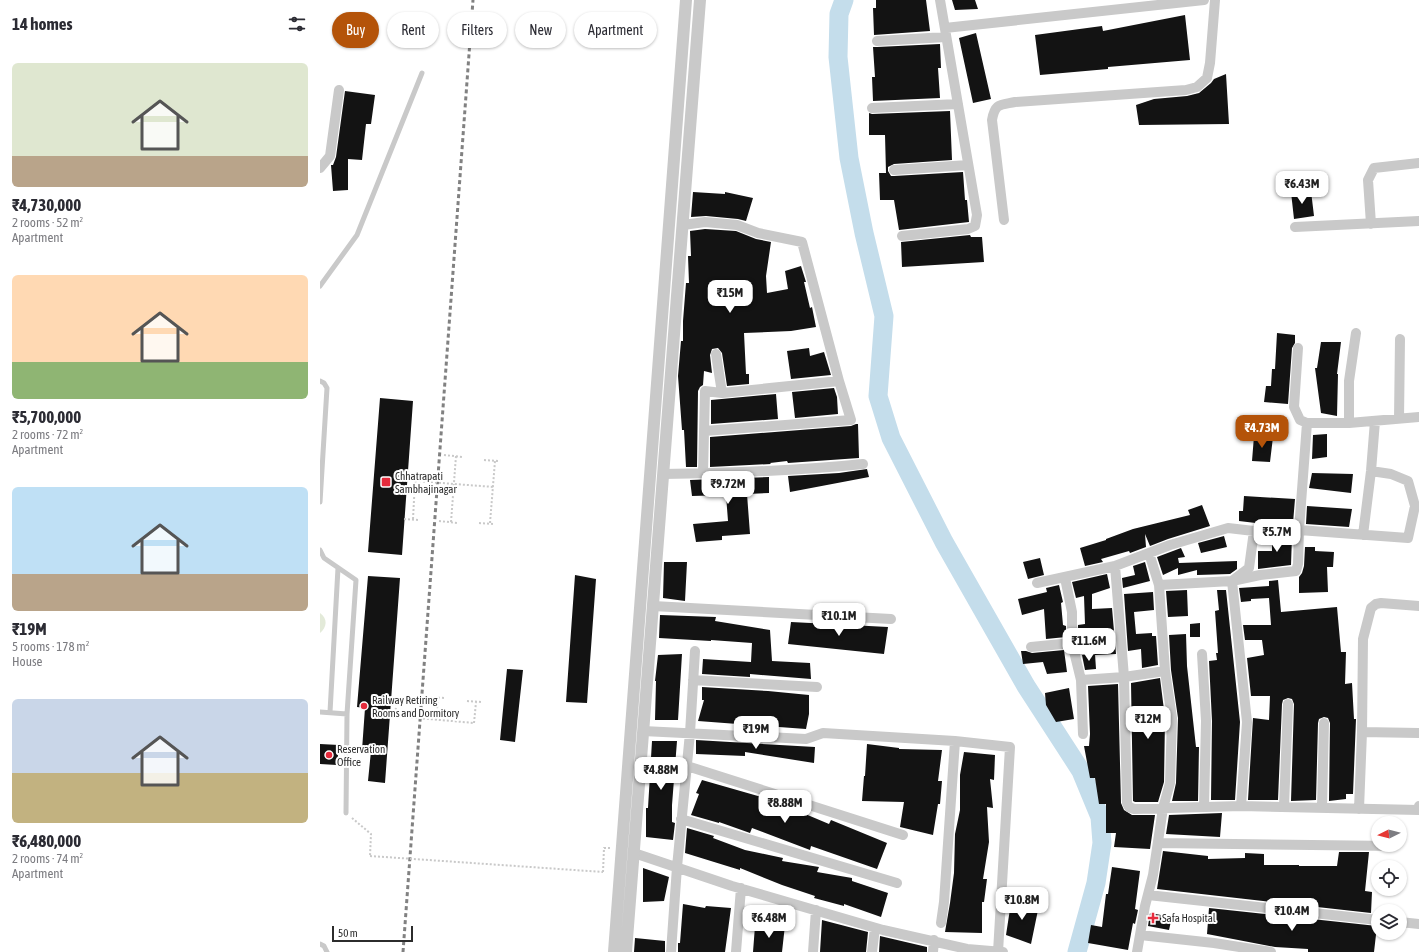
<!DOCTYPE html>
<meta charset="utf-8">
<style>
body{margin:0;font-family:"Asap Condensed",sans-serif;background:#f7f7f7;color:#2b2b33;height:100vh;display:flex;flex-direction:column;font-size:15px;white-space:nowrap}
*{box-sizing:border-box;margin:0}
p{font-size:13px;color:#7c7c81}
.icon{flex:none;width:22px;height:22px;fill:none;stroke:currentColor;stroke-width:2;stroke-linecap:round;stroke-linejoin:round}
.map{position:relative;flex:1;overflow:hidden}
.details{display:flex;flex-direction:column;background:#fff;width:320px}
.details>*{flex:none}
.hud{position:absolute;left:12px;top:12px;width:380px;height:36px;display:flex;gap:8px}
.needle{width:26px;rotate:264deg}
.controls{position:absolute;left:1051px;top:816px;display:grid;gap:8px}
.controls a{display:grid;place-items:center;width:36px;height:36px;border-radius:50%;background:#fff;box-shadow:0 1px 3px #0004;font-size:20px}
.scale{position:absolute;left:12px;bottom:10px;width:81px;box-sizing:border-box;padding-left:4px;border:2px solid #2c2c2c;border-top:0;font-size:11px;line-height:14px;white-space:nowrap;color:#2c2c2c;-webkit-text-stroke:3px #fff;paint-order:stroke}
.price{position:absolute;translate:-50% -34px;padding:0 9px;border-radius:8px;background:#fff;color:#222;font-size:13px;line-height:26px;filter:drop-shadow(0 1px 2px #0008)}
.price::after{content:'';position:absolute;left:50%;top:24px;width:12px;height:9px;margin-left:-6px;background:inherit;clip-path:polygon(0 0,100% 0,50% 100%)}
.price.current{background:#b45309;color:#fff}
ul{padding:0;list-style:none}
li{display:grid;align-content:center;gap:8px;height:212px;padding:0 12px}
li span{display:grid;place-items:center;height:124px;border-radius:6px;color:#555}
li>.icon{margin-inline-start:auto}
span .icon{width:72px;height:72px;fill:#fffc;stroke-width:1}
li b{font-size:17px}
h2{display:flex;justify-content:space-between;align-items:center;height:48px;padding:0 12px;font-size:17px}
.tag{padding:0 14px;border-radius:18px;background:#fff;box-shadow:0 1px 3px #0004;font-size:14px;line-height:36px}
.tag.current{background:#b45309;color:#fff}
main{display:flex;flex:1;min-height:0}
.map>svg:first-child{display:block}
</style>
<main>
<section class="details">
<h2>14 homes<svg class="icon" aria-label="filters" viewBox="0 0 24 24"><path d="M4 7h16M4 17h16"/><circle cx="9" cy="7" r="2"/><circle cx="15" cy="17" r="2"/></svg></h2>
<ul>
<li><span style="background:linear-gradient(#dfe7d0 75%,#b9a48a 0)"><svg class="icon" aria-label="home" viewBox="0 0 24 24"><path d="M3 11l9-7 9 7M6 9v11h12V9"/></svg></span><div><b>₹4,730,000</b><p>2 rooms · 52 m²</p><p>Apartment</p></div></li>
<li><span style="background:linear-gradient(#ffd9b3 70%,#8fb573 0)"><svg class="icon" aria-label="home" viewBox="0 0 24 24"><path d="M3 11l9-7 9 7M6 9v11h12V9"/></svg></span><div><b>₹5,700,000</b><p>2 rooms · 72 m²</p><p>Apartment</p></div></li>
<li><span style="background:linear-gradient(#bfe0f5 70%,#b9a48a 0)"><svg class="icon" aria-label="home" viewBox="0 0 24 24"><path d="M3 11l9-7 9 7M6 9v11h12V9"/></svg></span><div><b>₹19M</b><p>5 rooms · 178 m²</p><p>House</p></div></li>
<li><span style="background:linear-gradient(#c9d6e8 60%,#c2b280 0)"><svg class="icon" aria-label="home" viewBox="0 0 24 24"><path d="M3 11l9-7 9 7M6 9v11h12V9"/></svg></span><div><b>₹6,480,000</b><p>2 rooms · 74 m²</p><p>Apartment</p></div></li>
</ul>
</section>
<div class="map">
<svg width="1099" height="952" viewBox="0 0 1099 952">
<rect width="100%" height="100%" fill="#fff"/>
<path fill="#e3ead9" d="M0 613C8 619 7 627 0 633Z"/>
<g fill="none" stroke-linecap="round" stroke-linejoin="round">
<path stroke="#c4ddeb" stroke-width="19" d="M524 0 519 14 518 57 529 158 544 233 564 316 558 396 571 438 624 542 706 686 761 771 780 817 782 843 776 883 757 952"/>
</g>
<path fill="#131313" d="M556 0H606L610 31 554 35 553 8H556Z
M632 0H655L658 9 635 10Z
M865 15 870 60 788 67V69L720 75 715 35 782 26 783 31Z
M656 33 671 99 653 103 639 38Z
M620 44 621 68H618L620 98 553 101 552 77H555L553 47H557Z
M906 74 909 124 819 125 816 105 834 99 867 96 879 93 891 83 894 79Z
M25 91 55 95 51 124H46L42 160 28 159V190L13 191 11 165H13L16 157Z
M630 111 632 160 574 164 568 167V171L571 176H574L643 172 645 200H647L649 222 579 230 574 200H560L559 173H566L565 135H549V113L552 114Z
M991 191 994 216 974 219 971 192Z
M373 192 405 194V192L433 198 426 221 418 219 386 216 371 217Z
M385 229 416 231 436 239 451 242 446 276 447 293 468 289 465 271 481 266 486 282H484L490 308 492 307 496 327 471 331 424 333 426 374H429V384L407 386 402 353 398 348 392 349 390 355 392 373 384 371 383 385 380 387 378 391 377 467H366L364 430H362L358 376 361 341H363V321L366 283H369L368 256H371L370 231Z
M650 235 651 237H662L664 262 582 267 581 242Z
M957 333 975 335V343L972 348 968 404 944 402 946 386H951L952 369H955Z
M1001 342H1021L1017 374H1018L1017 416 1001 413 995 368H997Z
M489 348 490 356 504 352 511 375 471 379 467 351Z
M514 388 517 397 518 414 475 418 472 392Z
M456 394 458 419 391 424V400Z
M60 398 93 401 82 555 48 552Z
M536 424H538L539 458 468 463 467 461 450 463 451 464 390 467V437L531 426Z
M1007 434V457L992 459 993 435Z
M934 436 953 437 950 462 932 461Z
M547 469 549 477 470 492 468 476 519 473Z
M992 473 1033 474 1031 493 989 488Z
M449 477V493L427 494 430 534 402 536V540L376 542 373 524 408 521 406 495 372 496 370 480Z
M924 496 975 499 973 523 944 524 919 521V511H923Z
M882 505 890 526 848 539 830 546 825 534 826 547 810 553 809 551 781 559 783 562 765 566 760 548 786 540V539L813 529 870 515 868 510Z
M987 506 1032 509 1029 527 986 524Z
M904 536 907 547 881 553 878 543Z
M952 536H972L971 565 938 569V551H952Z
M985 547H995V551L1014 552 1013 567H1007L1008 592 979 593V577L982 573 984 566Z
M861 548 865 557 858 558 859 563 917 561V569L910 574 877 575V570L858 575V568L843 575 837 557Z
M720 558 724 575 708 579 703 562Z
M344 562H367L365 601 343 598Z
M825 562 830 581 803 588 802 578 815 575 813 566Z
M787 574 790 588 772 594V609L792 608 796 654 775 655 774 631 758 633V625L765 624 764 596 756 598 752 582Z
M255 575 276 579 267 703 246 702Z
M48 576 80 578 65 783 48 781 51 751 42 750 45 708 37 707Z
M958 580 961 612 1017 607 1021 652H1026L1025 684 1032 683 1034 719H1036L1033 794H1026V799L1009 801 1010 723 1008 718 1004 717 999 719 998 723 996 800 971 801 974 704 972 699 968 698 963 700 962 704 958 800H928L933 718 949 720 950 696H931L927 658 944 655 942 640H925L923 625H951L949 598 931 599V601L921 602 919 588 949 586V581Z
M739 585 743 602 741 603 743 625 746 626V637L726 639 724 609 702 615 698 599 727 592 726 588Z
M867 590 868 616 848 617 846 591Z
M897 590H906L920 722 915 800H891L892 721 889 661 897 660 896 653H898L895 611 899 610Z
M833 592 834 610 814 612 816 634 832 633V636H836L838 665 822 668 821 649 808 651 804 594Z
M340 615 396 617 395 621 450 630 452 661 490 663 491 679 430 674V677L382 674 383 659 431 662 432 643 391 640V641L339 638Z
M471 622 568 627 564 654 468 644Z
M880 623V637H870V624Z
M866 634 867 666 876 747H879L878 801H852L856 783 858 718 851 670 849 635Z
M744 650 747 672 727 674 723 662 703 664 701 651H706L712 653Z
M362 654 358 720H335L336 681H335L338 655Z
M775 654 776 669 765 670 762 655Z
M187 669 203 670 195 742 180 740Z
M840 678 845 718 844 782 838 802H815L813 801 811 683Z
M798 684 801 803 804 810 812 815H835L830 849 794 847 796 833H786V804H779L775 778H770L764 746H769L770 734 768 686Z
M382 687 448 691 489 695V714L486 729 378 721 384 700H382Z
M749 688 754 719 736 722 726 705 725 693Z
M376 740 495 747 494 763 425 752V756L376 754Z
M332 741H357L352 805V822L355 823 353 840 326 837V808H328Z
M0 744 19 745 17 765 0 764Z
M547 744 579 748V749L622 750 618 781H622L620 804H618L613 835 580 827 584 802 542 801 544 776H545Z
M644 752 675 755 674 780 670 779 673 808 667 807 669 842 663 879H667L664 902H662V933L625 932 630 903 634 873 635 834 640 810V775Z
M382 780 452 800 509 824 511 820 567 843 557 869 491 846 490 850 432 828 430 833 399 822V823L371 815 379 794 376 793Z
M902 813 900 837 846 834 849 815Z
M367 828 394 836 393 838 425 850 463 858 462 861 499 867 497 872 532 878V881L568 893 561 917 524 904V906L494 898 495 896 462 885 420 868V870L365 853Z
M843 851 888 856V859L925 858V853L944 854V865H979V866H1017L1019 852H1049L1045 891 1052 892 1051 913 837 889Z
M792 867 820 871 815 909 818 910 815 924 813 923 808 950 768 943 771 925 782 927 786 894H788Z
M323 868 349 877 344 901 323 902Z
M692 896 718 910 711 944 686 935Z
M363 904 385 908 386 906 411 908 405 952H358V943H360Z
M889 908 1057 926 1054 952H988V949L955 947 887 934Z
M830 913 852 917 849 930 828 926Z
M502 920 548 932 546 952H500Z
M465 925 462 952H433L435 926Z
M560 936 607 947V952H559Z
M315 938 345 941V952H314Z"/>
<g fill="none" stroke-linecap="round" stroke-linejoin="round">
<path stroke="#c9c9c9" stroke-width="2" stroke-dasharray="2 2" stroke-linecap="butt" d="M124 455 143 457
M164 460 178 461
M84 519 99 520
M93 519 95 481
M119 521 138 523
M131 522 136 456
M159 523 174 524
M170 523 175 461
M106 697 125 698
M71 698H77L75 716
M147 701 161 702
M116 720 118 698
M154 723 156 702
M32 818 51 834 50 856
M283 872 284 848H291"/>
<path stroke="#c9c9c9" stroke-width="5" d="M0 286 37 235 102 73
M0 381 4 383 7 388 0 502
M0 550 4 558 36 580 27 714 26 813
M0 712 27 714
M10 712 18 568
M0 944 4 946 7 952"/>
<path stroke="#c9c9c9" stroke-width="10" d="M625 28 884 0
M557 41 626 37
M552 108 638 104
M0 168 10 156 19 90
M574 170 648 165
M684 220 672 120C675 103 680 105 695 102L866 90 877 87 887 78 890 63 895 0
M1051 224 1048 180 1054 168 1099 163
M363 225 385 222 417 225 438 233 482 242 519 381 402 393 385 391 383 473
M975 227 1099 221
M582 236 648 229 655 226 657 215 620 0
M978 348 974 407 980 420 987 423H1029L1099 417
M396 354 402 393
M1079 419 1080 339
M1029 423V381L1036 333
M384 431 531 420 519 381
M343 474C410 473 477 471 543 464
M1043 535 1051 471 1055 421
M795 566 804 677 807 803 809 807 814 809 921 806 927 722 912 581 940 575 976 571 978 564 979 530 987 423
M745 578 752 612V643L761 680 763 734
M717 583 795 566 850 545 908 528 934 531 958 529 979 530 1088 538 1095 506 1088 481 1071 474 1051 471
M839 585 912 581 929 568 934 531
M333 606 571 619
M711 647 752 643
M882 654 886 721 884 807
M373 680 497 687
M761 680 804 677 845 671
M323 731 486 739 503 733 635 741 690 747 678 952
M1042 732 1043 639 1051 608 1056 604 1061 603 1099 606
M367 766 583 835
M921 806 1099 810V806
M964 807 968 704
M1002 808 1004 723
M1039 809 1042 732 1099 733
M361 819 577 883
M838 843 1074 846
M314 853 412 886 563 930 647 949 683 952
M828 895 1058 920
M1080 922 1099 924
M621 923 624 902 635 741
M820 935 894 943 951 952
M351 952 357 867 370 733 375 651
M416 952 421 888
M493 952 496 910
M552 952 555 928
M613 952 614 940
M817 952 825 906 833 875 843 808 850 783 852 718 845 671 839 585 829 553"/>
<path stroke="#c9c9c9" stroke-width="12" d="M294 952 366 0
M306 952 380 0"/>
<path stroke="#818181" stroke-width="3" stroke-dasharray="4 3" stroke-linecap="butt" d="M83 952 153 0"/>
<path stroke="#c9c9c9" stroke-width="2" stroke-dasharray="2 2" stroke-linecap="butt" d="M95 481 174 487
M75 716 154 723
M50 856 283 872"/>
</g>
<g fill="#e62b3c" stroke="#fff" stroke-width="1.5">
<rect x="61" y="477" width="10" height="10" rx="2"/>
<circle cx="44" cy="706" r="4"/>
<circle cx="9" cy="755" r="4"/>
<path d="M831 912h4v4h4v4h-4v4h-4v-4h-4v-4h4z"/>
</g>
<g text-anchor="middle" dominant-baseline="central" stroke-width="4" stroke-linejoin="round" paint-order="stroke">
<g font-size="11" fill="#2c2c2c" stroke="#fff" text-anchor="start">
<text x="75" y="476">Chhatrapati<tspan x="75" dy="13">Sambhajinagar</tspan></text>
<text x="52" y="700">Railway Retiring<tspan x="52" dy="13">Rooms and Dormitory</tspan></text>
<text x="17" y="749">Reservation<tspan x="17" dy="13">Office</tspan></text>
<text x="842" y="918">Safa Hospital</text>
</g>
</g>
</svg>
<div class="controls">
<a><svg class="needle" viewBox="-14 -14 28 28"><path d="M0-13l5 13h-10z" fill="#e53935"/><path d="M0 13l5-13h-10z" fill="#7c7c81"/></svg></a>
<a><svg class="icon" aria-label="locate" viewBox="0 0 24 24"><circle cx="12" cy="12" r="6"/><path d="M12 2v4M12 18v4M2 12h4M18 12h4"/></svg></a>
<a><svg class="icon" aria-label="layers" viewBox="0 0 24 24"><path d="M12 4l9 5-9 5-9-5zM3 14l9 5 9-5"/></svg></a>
</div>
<div class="scale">50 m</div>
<b class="price" style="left:982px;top:205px">₹6.43M</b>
<b class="price" style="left:410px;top:314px">₹15M</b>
<b class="price current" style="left:942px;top:449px">₹4.73M</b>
<b class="price" style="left:408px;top:505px">₹9.72M</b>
<b class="price" style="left:957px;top:553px">₹5.7M</b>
<b class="price" style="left:519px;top:637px">₹10.1M</b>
<b class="price" style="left:769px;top:662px">₹11.6M</b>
<b class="price" style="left:828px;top:740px">₹12M</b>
<b class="price" style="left:436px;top:750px">₹19M</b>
<b class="price" style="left:341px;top:791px">₹4.88M</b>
<b class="price" style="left:465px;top:824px">₹8.88M</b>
<b class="price" style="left:702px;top:921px">₹10.8M</b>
<b class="price" style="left:972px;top:932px">₹10.4M</b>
<b class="price" style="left:449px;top:939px">₹6.48M</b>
<div class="hud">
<a class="tag current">Buy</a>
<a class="tag">Rent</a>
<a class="tag">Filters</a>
<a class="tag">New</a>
<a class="tag">Apartment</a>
</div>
</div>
</main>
